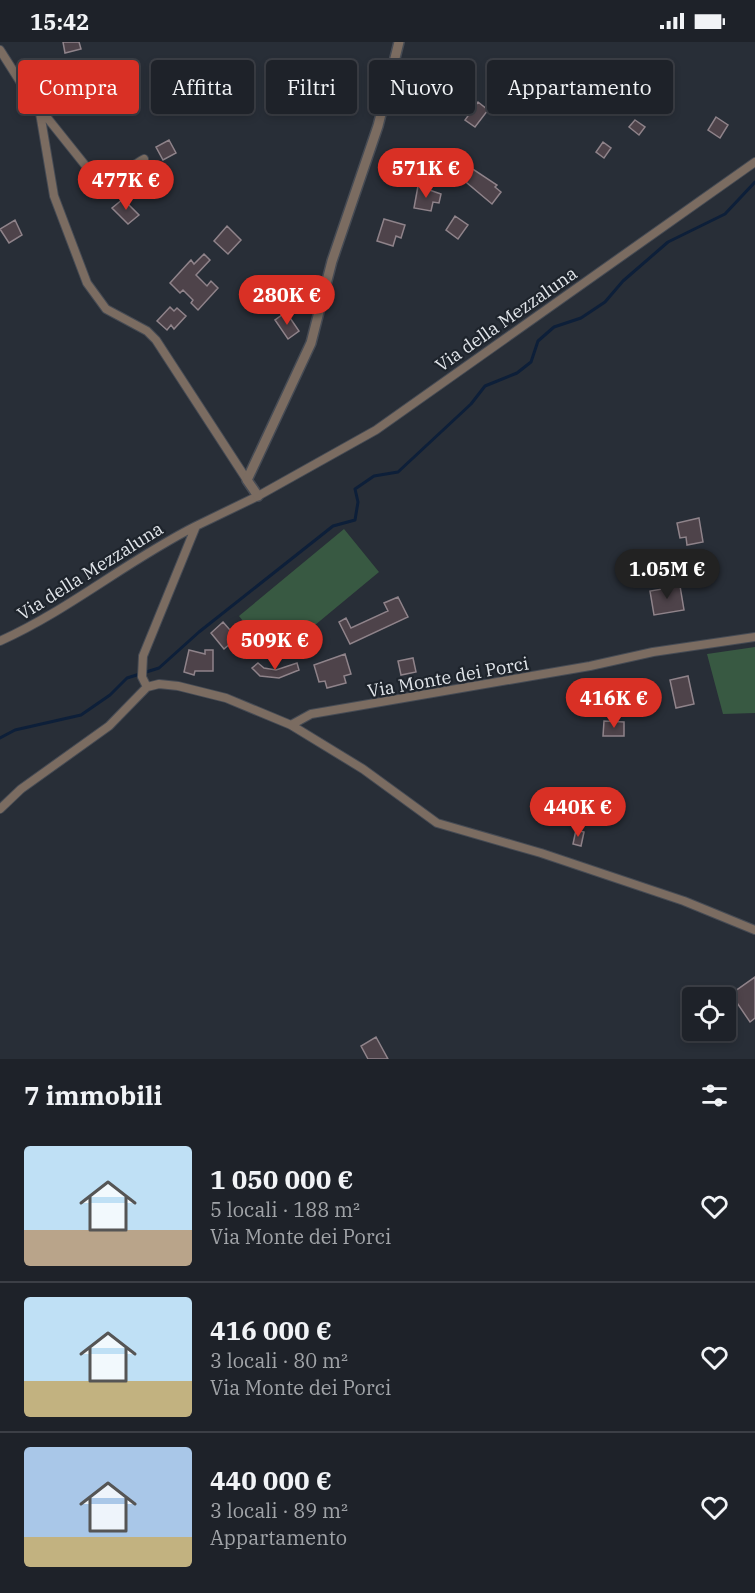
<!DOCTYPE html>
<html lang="it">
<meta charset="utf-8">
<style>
body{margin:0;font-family:"IBM Plex Serif",serif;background:#2b2f35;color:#f1f3f6;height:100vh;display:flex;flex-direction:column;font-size:22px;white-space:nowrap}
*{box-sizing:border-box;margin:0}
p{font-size:20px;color:#a1a4a8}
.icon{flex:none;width:33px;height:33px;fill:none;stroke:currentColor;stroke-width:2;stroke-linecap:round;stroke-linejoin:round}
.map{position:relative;height:1017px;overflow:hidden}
.panel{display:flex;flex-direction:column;background:#1e2229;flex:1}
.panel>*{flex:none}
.banner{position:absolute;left:18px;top:18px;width:720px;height:54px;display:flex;gap:12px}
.buttons{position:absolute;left:682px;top:945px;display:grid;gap:12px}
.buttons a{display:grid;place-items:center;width:54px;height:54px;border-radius:6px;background:#1e2229;box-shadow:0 3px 9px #0003,0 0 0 2px #3c3f46;font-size:30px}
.price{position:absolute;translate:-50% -51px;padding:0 14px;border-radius:21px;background:#d93025;color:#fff;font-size:20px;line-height:39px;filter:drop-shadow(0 2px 3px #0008)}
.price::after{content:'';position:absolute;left:50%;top:36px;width:18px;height:14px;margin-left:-9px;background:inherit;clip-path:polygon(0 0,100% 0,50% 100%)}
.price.selected{background:#222;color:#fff}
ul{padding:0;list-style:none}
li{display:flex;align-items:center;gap:18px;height:150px;padding:0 24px}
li+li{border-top:2px solid #3c3f46}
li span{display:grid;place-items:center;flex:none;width:168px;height:120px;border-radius:6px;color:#555}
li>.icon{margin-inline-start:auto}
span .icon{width:72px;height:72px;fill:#fffc;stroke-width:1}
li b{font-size:26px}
h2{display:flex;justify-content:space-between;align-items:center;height:72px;padding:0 24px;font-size:26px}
.tag{padding:0 21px;border-radius:6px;background:#1e2229;box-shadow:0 3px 9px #0003,0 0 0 2px #3c3f46;font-size:21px;line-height:54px}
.tag.selected{background:#d93025;color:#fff}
.status{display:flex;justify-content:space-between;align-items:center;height:42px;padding:0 30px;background:#1e2229;direction:ltr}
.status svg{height:16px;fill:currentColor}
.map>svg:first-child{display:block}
</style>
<div class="status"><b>15:42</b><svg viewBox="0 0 49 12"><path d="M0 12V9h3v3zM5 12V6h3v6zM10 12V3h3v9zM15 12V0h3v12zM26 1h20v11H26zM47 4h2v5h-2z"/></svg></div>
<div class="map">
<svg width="755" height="1017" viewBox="0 0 755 1017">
<rect width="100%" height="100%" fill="#282e37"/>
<path fill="#385942" d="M344 487 379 530 274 617 239 574Z
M755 605V671L723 672 707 612Z"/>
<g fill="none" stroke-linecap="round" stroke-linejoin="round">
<path stroke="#0d1f39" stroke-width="3" d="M0 696 15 688 81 673 110 653 127 636 159 626 199 590 333 484 355 478 358 460 355 447 374 434 398 430 471 362 485 344 517 331 531 320 538 299 554 285 581 276 605 260 623 239 668 200 725 172 755 140"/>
</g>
<path fill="#4e434a" stroke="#8f838a" stroke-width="1.5" d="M63 0H79L81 7 65 11Z
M132 17 135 28 121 32 118 22Z
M503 24 514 33 499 52 488 42Z
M478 60 488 68 475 85 465 78Z
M716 75 728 83 720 96 708 88Z
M635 78 645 85 639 93 629 85Z
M169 98 176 111 163 118 156 105Z
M603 100 611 106 604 116 596 110Z
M444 108 497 143 495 145 501 150 492 162 461 136 459 140 434 123Z
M157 131 170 136 162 154 146 150Z
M418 144 441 152 439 161 433 160 431 169 414 166Z
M123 157 139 173 128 182 112 166Z
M455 174 468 183 458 197 446 188Z
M384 177 405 183 401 196 396 194 393 204 377 199Z
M15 178 22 193 9 201 0 187Z
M227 184 241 198 228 212 214 199Z
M204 212 210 218 196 233 207 244 211 239 218 246 198 268 191 261 193 258 183 248 180 251 170 241 191 218 194 222Z
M170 265 174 269 177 266 186 274 174 287 171 283 167 288 157 279Z
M286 270 299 289 288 297 275 278Z
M699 476 703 500 687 503 686 495 680 496 677 481Z
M680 544 684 568 654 573 650 549Z
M398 555 408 575 350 602 339 580 346 576 351 586 388 569 384 561Z
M223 580 250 611 244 616 231 601 224 607 211 591Z
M189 608 205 612V608H213V629H195L194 633 184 630Z
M345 612 351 632 344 634 346 641 327 646 325 639 319 640 314 623Z
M413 616 416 630 401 633 398 619Z
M258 621 264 626 276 628 297 621 299 628 279 636 260 634 252 626Z
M688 634 694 662 676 666 670 638Z
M617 642 619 663 571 667 569 648Z
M604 679 624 680V694H603Z
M576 788 584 790 581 804 573 802Z
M755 935V976L750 980 731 952Z
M376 995 388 1017H368L361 1004Z"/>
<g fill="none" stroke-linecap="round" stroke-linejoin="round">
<g stroke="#464b54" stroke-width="10">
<path id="minor" d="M0 8 40 71 54 154 87 241 106 267 147 289 156 298 247 438
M41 68 93 133C112 141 128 126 144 117
M196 484 258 454 376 388 755 120
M0 599C69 568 128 518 196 484L143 614 142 635 147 645
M291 683 311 672 590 624 653 610 755 595
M0 767 21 747 109 684 147 645 159 642 178 644 226 656 291 683 363 727 437 781 541 811 684 859 755 888"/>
</g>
<g stroke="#464b54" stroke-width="12">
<path id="tertiary" d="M258 454 247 438 311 301 332 219 378 84 399 0"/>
</g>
<use href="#minor" stroke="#7b6c61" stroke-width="8"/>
<use href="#tertiary" stroke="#7b6c61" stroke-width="9"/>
</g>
<g text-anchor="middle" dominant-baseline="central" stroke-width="4.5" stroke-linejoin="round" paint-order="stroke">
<g font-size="18" fill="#e2e6eb" stroke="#1e242c">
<text transform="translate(506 277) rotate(-35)">Via della Mezzaluna</text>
<text transform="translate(90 529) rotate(-32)">Via della Mezzaluna</text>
<text transform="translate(448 635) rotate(-10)">Via Monte dei Porci</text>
</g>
</g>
</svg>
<div class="buttons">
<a><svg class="icon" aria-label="locate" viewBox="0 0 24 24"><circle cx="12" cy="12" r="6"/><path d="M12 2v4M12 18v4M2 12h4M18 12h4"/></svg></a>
</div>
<b class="price" style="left:426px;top:157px">571K €</b>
<b class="price" style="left:126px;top:169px">477K €</b>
<b class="price" style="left:287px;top:284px">280K €</b>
<b class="price selected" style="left:667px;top:558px">1.05M €</b>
<b class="price" style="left:275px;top:629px">509K €</b>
<b class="price" style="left:614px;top:687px">416K €</b>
<b class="price" style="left:578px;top:796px">440K €</b>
<div class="banner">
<a class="tag selected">Compra</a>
<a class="tag">Affitta</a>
<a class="tag">Filtri</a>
<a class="tag">Nuovo</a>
<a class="tag">Appartamento</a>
</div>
</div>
<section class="panel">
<h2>7 immobili<svg class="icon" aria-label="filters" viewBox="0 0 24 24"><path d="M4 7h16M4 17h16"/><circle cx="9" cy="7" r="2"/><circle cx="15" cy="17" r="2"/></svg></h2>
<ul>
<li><span style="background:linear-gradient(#bfe0f5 70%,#b9a48a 0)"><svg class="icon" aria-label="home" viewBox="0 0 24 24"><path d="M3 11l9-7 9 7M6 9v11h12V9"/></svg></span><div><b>1 050 000 €</b><p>5 locali · 188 m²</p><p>Via Monte dei Porci</p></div><svg class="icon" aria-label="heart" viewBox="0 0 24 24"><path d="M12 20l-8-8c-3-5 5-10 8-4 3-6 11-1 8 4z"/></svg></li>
<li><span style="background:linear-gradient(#bfe0f5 70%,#c2b280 0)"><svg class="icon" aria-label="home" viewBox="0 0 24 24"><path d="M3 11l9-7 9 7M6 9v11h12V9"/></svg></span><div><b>416 000 €</b><p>3 locali · 80 m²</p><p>Via Monte dei Porci</p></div><svg class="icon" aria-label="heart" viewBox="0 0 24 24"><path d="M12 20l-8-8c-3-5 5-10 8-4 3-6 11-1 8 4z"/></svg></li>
<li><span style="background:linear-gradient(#a9c7e8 75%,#c2b280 0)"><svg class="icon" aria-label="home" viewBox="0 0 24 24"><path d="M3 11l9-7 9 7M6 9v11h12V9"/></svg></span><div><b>440 000 €</b><p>3 locali · 89 m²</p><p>Appartamento</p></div><svg class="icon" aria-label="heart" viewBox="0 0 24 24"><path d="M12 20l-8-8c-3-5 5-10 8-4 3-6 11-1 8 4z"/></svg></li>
</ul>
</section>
